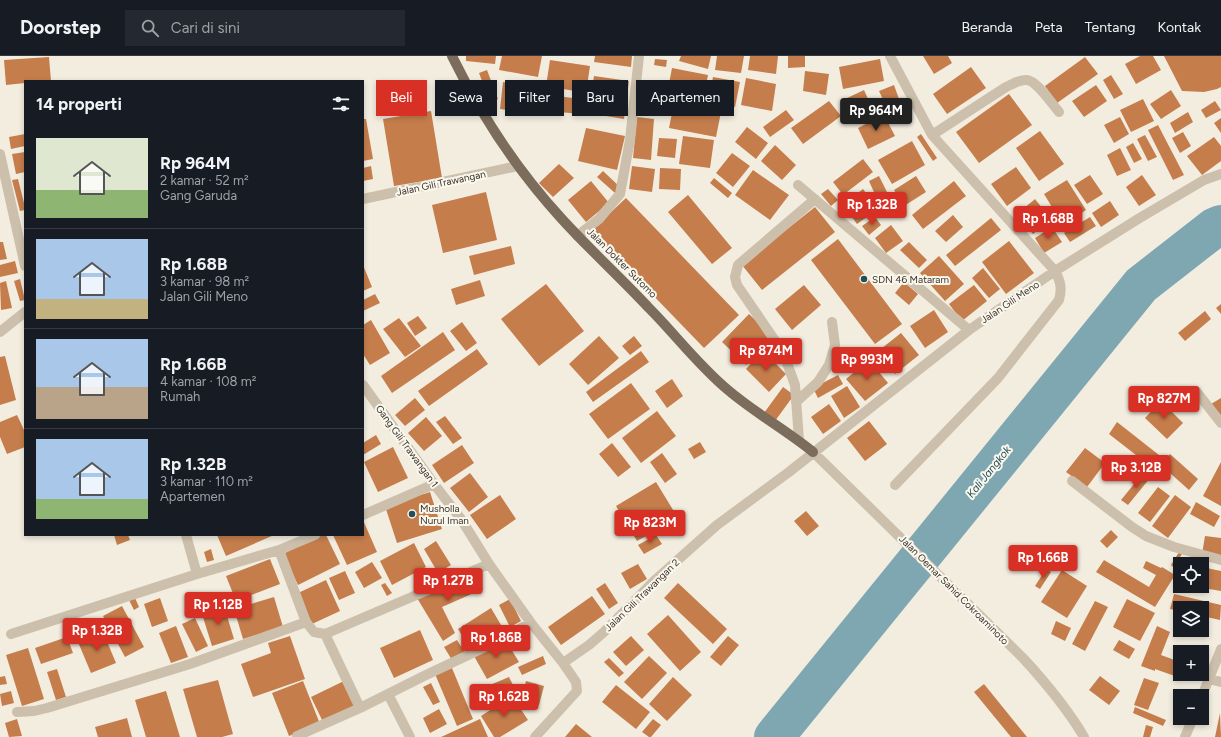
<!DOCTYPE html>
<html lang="id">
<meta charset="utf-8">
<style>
body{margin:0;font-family:Figtree,sans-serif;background:#242831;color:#f1f3f6;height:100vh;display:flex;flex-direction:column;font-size:15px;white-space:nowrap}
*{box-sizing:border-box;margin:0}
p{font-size:13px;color:#9ea1a6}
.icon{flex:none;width:22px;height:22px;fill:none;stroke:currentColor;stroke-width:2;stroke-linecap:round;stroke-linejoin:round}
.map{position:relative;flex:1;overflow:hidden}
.details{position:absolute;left:24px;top:24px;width:340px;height:456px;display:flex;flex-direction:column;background:#171b24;border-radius:0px;box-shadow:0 2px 6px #0003}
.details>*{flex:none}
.guide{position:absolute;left:376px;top:24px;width:380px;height:36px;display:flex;gap:8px}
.fabs{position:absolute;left:1173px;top:501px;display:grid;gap:8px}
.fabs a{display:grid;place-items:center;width:36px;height:36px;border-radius:0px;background:#171b24;box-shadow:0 2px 6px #0003;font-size:20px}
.price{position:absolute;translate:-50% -34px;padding:0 9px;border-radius:4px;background:#d93025;color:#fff;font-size:13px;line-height:26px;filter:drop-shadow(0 1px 2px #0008)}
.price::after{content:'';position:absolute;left:50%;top:24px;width:12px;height:9px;margin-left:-6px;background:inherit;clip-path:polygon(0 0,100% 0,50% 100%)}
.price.active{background:#222;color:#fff}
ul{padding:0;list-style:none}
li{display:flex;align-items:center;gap:12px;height:100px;padding:0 12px}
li+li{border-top:1px solid #363941}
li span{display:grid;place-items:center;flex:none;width:112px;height:80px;border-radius:0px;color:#555}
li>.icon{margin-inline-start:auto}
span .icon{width:48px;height:48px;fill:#fffc;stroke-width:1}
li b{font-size:17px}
h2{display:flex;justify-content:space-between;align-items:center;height:48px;padding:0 12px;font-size:17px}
.tag{padding:0 14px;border-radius:0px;background:#171b24;box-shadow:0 2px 6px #0003;font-size:14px;line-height:36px}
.tag.active{background:#d93025;color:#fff}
header{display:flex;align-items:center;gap:24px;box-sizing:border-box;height:56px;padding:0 20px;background:#171b24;border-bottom:1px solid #363941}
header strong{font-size:19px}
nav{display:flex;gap:22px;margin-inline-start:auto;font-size:14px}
.search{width:280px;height:36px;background:#242831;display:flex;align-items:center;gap:10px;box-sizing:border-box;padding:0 14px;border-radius:0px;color:#9ea1a6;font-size:15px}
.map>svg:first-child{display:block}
</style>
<header>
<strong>Doorstep</strong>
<div class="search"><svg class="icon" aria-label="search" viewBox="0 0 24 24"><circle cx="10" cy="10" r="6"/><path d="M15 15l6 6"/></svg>Cari di sini</div>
<nav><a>Beranda</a><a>Peta</a><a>Tentang</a><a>Kontak</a></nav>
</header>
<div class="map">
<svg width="1221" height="681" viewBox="0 0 1221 681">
<rect width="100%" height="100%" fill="#f3ede0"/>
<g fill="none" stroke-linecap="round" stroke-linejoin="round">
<path stroke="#7fa7b1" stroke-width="40" d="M774 681 1141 229 1214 172 1221 169"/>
</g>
<path fill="#c57d4c" d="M466 0H496L495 8 466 5Z
M502 0H542L538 21 499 14Z
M595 0H632L631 11 594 6Z
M681 0H711L708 13 679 5Z
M717 0H744L741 17 715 14Z
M750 0H778L776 18 748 14Z
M788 0H805V11L788 12Z
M923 0H948L952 7 934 18Z
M1140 0H1153L1161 14 1136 28 1125 8Z
M1164 0H1221V31L1217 33 1204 36 1182 35Z
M49 1 51 25H25V27L6 29 4 4Z
M1085 1 1098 18 1057 47 1045 30Z
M655 3 667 4 666 11 654 9Z
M880 3 884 25 843 33 839 11Z
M550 4 590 10 586 37 546 30Z
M971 11 986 32 947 58 933 38Z
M672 12 708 19 703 45 667 38Z
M487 14 498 43 490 46 479 17Z
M805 15 829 18 826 39 803 35Z
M1111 19 1123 38 1114 43 1103 24Z
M594 20 629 25 624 63 588 57Z
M713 21 740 26 735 51 708 46Z
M746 22 776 28 772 55 741 49Z
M642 25 664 29 662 40 640 36Z
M503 26 539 31 535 58 500 53Z
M894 29 899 43 885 48 879 35Z
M1096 29 1107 45 1084 61 1072 45Z
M864 34 874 56 854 66 843 44Z
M1171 34 1181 50 1161 63 1150 48Z
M543 38 580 43 579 58 541 54Z
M1009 38 1032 69 979 107 956 76Z
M1143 43 1154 65 1131 76 1120 54Z
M829 45 841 60 803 88 791 72Z
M1215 45 1221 54 1206 62 1201 54Z
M674 47 721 56 716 81 669 72Z
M786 54 794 64 770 81 763 71Z
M431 55 442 122 394 130 383 63Z
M1188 56 1193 66 1175 77 1170 67Z
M884 59 895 80 868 93 858 72Z
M637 61 654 63 651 104 633 102Z
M1120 61 1129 78 1114 87 1104 69Z
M1221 62V77L1214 67Z
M363 63H366L373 103 363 105Z
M1158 69 1184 119 1173 124 1148 74Z
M747 71 768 87 756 103 735 86Z
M586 72 625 80 617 114 578 105Z
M1040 75 1064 108 1039 125 1016 92Z
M1183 76 1191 90 1180 97 1172 82Z
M25 78V90L11 93 9 81Z
M921 78 937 102 933 105 917 81Z
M1145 79 1157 101 1148 105 1137 83Z
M683 80 714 84 710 112 679 108Z
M1214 81 1221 90V105L1202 119 1187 100Z
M659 82 677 83 675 102 657 100Z
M912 85 925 109 892 128 878 104Z
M1133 87 1142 103 1134 107 1126 91Z
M775 89 796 109 782 124 761 105Z
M1120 92 1131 114 1117 120 1107 99Z
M25 96V116L16 118 12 98Z
M732 97 750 110 733 131 716 117Z
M863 103 873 116 843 139 833 126Z
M559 108 574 122 553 141 539 127Z
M371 110 373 123 363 125V112Z
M632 110 655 113 652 136 629 133Z
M1016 111 1031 132 1007 150 991 128Z
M660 112 681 113 680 134 659 133Z
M753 114 789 139 770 164 735 139Z
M603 115 620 131 615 137 597 121Z
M1090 119 1103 138 1087 148 1074 129Z
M1142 119 1156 139 1139 150 1126 131Z
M879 120 888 138 877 143 869 125Z
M916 120 926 136 904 150 894 134Z
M714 122 732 137 728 142 710 127Z
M18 123 25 151V154L20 155 12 124Z
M1067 124 1086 154 1063 169 1044 138Z
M591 125 609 147 586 166 568 144Z
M954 125 966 140 923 173 912 159Z
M828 133 838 144 831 150 821 138Z
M863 133 878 153 857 168 843 149Z
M486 136 497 184 443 197 432 149Z
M688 139 732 192 712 208 668 156Z
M892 141 902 153 894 160 884 148Z
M626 142 739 259 704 292 591 175Z
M1035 143 1051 163 1033 178 1017 158Z
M1110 145 1119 159 1101 171 1092 157Z
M815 151 835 176 762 234 742 209Z
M953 159 963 171 946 186 935 175Z
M875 161 881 169 869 179 862 170Z
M1090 161 1096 170 1070 186 1064 177Z
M991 162 1001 174 955 210 946 199Z
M891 169 903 185 886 197 875 182Z
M1052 171 1062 186 1044 197 1035 182Z
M838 183 902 268 875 288 811 204Z
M1009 185 1034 217 1006 238 982 206Z
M0 186H3L7 203 0 204Z
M909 186 927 204 919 212 900 194Z
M511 190 515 208 474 219 469 200Z
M939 200 964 228 945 245 920 217Z
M15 205 18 217 0 221V209Z
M363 209 372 231 363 235Z
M983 212 1000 233 989 242 972 222Z
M20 223 25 244 20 245 14 225Z
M480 224 485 240 456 249 451 233Z
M6 225 12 252 1 254 0 227Z
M904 226 918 238 909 249 895 237Z
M546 228 584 275 539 310 501 263Z
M804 229 821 249 792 274 775 253Z
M974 229 987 245 962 265 949 248Z
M375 238 380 247 363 255V244Z
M1221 248V258L1216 252Z
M934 254 948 276 925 292 910 270Z
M1205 255 1211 263 1185 285 1178 277Z
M749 258 773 281 746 309 722 286Z
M418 260 427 272 415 280 407 267Z
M399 262 421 290 405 301 383 273Z
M371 264 390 297 370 309 363 298V269Z
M462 266 477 287 466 295 450 275Z
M443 276 455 294 392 337 381 320Z
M901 277 919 299 895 318 877 296Z
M599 280 619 302 588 329 569 308Z
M634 280 642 290 630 299 622 290Z
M477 293 488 308 429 350 418 335Z
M641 295 649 306 593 346 586 336Z
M763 295 786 318 769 336 746 313Z
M5 300 16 344 0 349V301Z
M869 304 888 327 865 345 846 323Z
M838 319 843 328 818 342 813 332Z
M672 323 683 340 667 352 655 335Z
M631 327 650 353 608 383 589 358Z
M847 330 860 351 844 362 831 340Z
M783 331 794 339 775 365 764 357Z
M415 342 425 354 405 370 395 359Z
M1221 342V363L1211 348Z
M1161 345 1183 367 1167 383 1145 362Z
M829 348 841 365 823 378 811 361Z
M657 355 676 380 641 407 622 382Z
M17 359 25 376V391L7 398 0 381V366Z
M445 360 462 382 453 388 436 366Z
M426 361 442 380 424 395 408 377Z
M869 365 887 388 865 405 847 382Z
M1117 366 1159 399 1150 410 1109 378Z
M376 379 381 388 363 399V387Z
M700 386 706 396 694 403 688 393Z
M612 387 631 411 618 421 599 398Z
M462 389 474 407 444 427 432 409Z
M393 391 408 422 378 436 364 406Z
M1085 392 1105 407 1087 431 1066 416Z
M662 397 677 418 665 427 650 406Z
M1170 398 1198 423 1189 434 1161 409Z
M1221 406V450L1203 440Z
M470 417 488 441 469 456 450 432Z
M1143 417 1150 422 1128 449 1121 444Z
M656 426 678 462 637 485 616 450Z
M1158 431 1170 440 1150 466 1138 457Z
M430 436 442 473 397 487 385 450Z
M500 439 516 463 487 483 470 459Z
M1175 439 1191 451 1168 482 1152 470Z
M1196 446 1220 460 1214 471 1190 458Z
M806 455 819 470 807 480 794 465Z
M363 464 377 496 347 509 333 479H363Z
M1111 474 1118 481 1107 492 1100 485Z
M114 479H128L130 484 117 489Z
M217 479H274L226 500Z
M322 479H326L340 508 298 529 283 498Z
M656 479 662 488 644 498 638 489Z
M1205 480 1221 482V501L1202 498Z
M436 485 451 509 438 517 424 493Z
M414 487 426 511 392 529 380 505Z
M211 493 214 504 207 506 204 496Z
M1179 496 1182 498 1173 511 1171 509Z
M270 503 280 528 236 545 226 520Z
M1104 504 1149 531 1156 519 1143 512 1146 505 1161 512 1162 511 1175 519 1155 551 1096 516Z
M372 506 382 522 364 532 355 516Z
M638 508 647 523 630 533 621 517Z
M1202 511 1221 515V535L1197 531 1202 530Z
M1046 513 1051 516 1040 533 1035 530Z
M1062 514 1087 530 1067 562 1041 546Z
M345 515 355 537 339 544 329 522Z
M476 517 483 533 442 551 455 577 443 585 417 542Z
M326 524 340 555 312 568 298 537Z
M385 527 392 537 387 540 381 529Z
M605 527 618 547 609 553 596 533Z
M678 527 727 573 713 588 664 542Z
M1174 538 1221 549 1220 564 1202 560V552H1180V555L1170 553Z
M592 540 605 558 561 589 548 571Z
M274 541 283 571 243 583 234 553Z
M135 542 139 551 134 554 129 544Z
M160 542 168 565 152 571 144 548Z
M510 543 521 565 510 571 499 549Z
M1127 543 1155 557 1140 585 1113 571Z
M1095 545 1108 551 1085 595 1072 588Z
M122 550 144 591 125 601 103 560Z
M224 550 234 583 212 590 202 558Z
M491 552 504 574 471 594 458 573Z
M668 559 701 596 680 615 647 578Z
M195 562 208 590 196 596 182 568Z
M1056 565 1071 572 1065 585 1051 578Z
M176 570 188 601 171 607 159 577Z
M1157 570 1170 576 1161 599 1180 606V618H1188L1186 624 1155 613V615L1141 610Z
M420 574 433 604 394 622 380 592Z
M103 576 116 607 91 617 78 586Z
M290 580 305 623 253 641 241 608 271 597 268 587Z
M631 580 644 594 626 610 613 596Z
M728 580 739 589 721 610 710 601Z
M67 581 73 597 41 608 35 592Z
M505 583 519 606 487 623 474 600Z
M457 584 465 597 452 604 444 591Z
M1119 584 1135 593 1129 603 1113 594Z
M28 592 44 643 22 650 6 599Z
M543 600 546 608 522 619 518 611Z
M649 600 667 617 642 643 624 626Z
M609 602 624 617 619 621 604 606Z
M452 612 473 663 457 670 435 618Z
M57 613 66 641 56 644 47 616Z
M5 620 7 628 0 629V621Z
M1100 620 1120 635 1109 649 1089 634Z
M509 621 513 629 482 642 478 634Z
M673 621 692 639 667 665 649 648Z
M1144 622 1159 627 1148 654 1134 649Z
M218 624 233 678 222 681H197L183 633Z
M303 625 320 668 289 680 272 637Z
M344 625 356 650 323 666 311 641Z
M526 625 544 630 539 649 521 644Z
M431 627 440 646 433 649 423 631Z
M984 628 1027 681H1011L974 636Z
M616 629 650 656 636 673 602 646Z
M11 635 14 647 2 650 0 638Z
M166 635 180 681H146L135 644Z
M512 640 528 664 500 681H494L481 660Z
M1135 651 1166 664 1163 670 1133 657Z
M439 653 447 668 430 677 423 662Z
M1220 657 1221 681H1215Z
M127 662 132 681H98L95 671Z
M17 663 22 680 9 681 5 667Z
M480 663 488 681H441Z
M653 663 661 669 651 681H649L642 676Z
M576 668 592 681H565Z
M1146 669 1153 671 1150 681H1143Z"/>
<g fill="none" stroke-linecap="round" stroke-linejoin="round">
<path stroke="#ccc0ac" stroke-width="10" d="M890 0 932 79 1055 215C1061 226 1062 233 1059 244L998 322 895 429
M932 79 1006 31C1013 28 1020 23 1027 24 1037 25 1052 48 1059 56
M0 98 25 210
M798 129 969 274
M363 143 518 110
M577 180 599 163 620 138 630 84 639 0
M0 276 25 256
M363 329 434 428 461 463 489 508 531 567 563 607
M1196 335 1221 367
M796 346 818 326 829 309 835 289 832 266
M799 384 795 329 787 307 776 286 737 229 735 221 738 209 815 143
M813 396 1023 602C1046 627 1067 652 1084 681
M1072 425 1132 471 1146 480 1174 491 1221 504
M363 459 434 428
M186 479 197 518
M279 494 306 566
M11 578 197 518 279 494 315 479
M325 578 489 508
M1209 623 1221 626
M388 638 426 619 481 593 531 567
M1202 640 1221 593
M17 656 34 655 47 652 190 608 306 566 314 576 325 578 360 652 388 638 410 681
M297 680 360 652
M535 681 577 635 576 626 563 607 589 589 604 576 653 526 717 469 789 416 969 274 1055 215 1138 163 1204 124 1221 118
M1185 681 1193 662"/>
<path stroke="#7c6c5c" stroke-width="10" d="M452 0C481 59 517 114 561 162 589 193 620 221 648 251 675 278 698 309 728 334 755 357 786 374 813 396"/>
</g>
<g fill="#204e5c" stroke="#faf7ed" stroke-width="1.5">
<circle cx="864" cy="223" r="4"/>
<circle cx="412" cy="458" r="4"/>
</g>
<g text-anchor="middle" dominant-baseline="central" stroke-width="4" stroke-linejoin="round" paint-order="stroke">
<g font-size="10" fill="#3a322b" stroke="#faf7ed">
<text transform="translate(441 127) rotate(-12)">Jalan Gili Trawangan</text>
<text transform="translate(622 207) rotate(45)">Jalan Dokter Sutomo</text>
<text transform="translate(1010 246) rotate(-34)">Jalan Gili Meno</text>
<text transform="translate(407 390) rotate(54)">Gang Gili Trawangan 1</text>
<text transform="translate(954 534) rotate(45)">Jalan Oemar Sahid Cokroaminoto</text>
<text transform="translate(642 539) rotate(-44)">Jalan Gili Trawangan 2</text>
</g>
<g font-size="10" fill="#3a322b" stroke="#faf7ed" text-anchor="start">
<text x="872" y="223">SDN 46 Mataram</text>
<text x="420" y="452">Musholla<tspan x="420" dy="12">Nurul Iman</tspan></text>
</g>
<g font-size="11" font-style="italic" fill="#204e5c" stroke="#faf7ed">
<text transform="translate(989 416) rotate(-51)">Kali Jangkok</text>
</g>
</g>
</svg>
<div class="fabs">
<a><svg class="icon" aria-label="locate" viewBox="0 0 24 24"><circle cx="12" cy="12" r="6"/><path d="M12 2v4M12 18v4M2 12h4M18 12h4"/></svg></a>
<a><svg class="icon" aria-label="layers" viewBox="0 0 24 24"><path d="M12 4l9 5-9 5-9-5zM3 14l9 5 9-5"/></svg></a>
<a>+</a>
<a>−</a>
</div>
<b class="price active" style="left:876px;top:76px">Rp 964M</b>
<b class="price" style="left:872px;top:170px">Rp 1.32B</b>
<b class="price" style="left:1048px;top:184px">Rp 1.68B</b>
<b class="price" style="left:766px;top:316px">Rp 874M</b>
<b class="price" style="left:867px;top:325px">Rp 993M</b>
<b class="price" style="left:1164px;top:364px">Rp 827M</b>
<b class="price" style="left:1136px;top:433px">Rp 3.12B</b>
<b class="price" style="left:650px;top:488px">Rp 823M</b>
<b class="price" style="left:1043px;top:523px">Rp 1.66B</b>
<b class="price" style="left:448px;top:546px">Rp 1.27B</b>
<b class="price" style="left:218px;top:570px">Rp 1.12B</b>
<b class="price" style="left:97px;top:596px">Rp 1.32B</b>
<b class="price" style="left:496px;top:603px">Rp 1.86B</b>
<b class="price" style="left:504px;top:662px">Rp 1.62B</b>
<div class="guide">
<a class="tag active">Beli</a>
<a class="tag">Sewa</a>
<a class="tag">Filter</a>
<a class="tag">Baru</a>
<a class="tag">Apartemen</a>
</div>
<section class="details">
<h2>14 properti<svg class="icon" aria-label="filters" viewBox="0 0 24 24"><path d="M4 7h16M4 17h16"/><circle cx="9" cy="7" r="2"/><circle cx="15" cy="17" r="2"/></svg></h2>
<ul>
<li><span style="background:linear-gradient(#dfe7d0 65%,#8fb573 0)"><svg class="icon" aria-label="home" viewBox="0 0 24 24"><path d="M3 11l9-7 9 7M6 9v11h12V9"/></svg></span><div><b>Rp 964M</b><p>2 kamar · 52 m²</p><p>Gang Garuda</p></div></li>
<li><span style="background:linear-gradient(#a9c7e8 75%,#c2b280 0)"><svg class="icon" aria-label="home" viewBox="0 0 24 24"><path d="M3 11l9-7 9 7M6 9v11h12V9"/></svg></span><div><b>Rp 1.68B</b><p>3 kamar · 98 m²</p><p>Jalan Gili Meno</p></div></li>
<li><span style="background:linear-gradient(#a9c7e8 60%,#b9a48a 0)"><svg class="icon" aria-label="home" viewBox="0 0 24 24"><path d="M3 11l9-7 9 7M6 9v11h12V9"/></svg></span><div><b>Rp 1.66B</b><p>4 kamar · 108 m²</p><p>Rumah</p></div></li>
<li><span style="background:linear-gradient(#a9c7e8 75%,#8fb573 0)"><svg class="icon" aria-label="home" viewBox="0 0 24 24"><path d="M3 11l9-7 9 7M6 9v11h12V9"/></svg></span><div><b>Rp 1.32B</b><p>3 kamar · 110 m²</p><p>Apartemen</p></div></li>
</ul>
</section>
</div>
